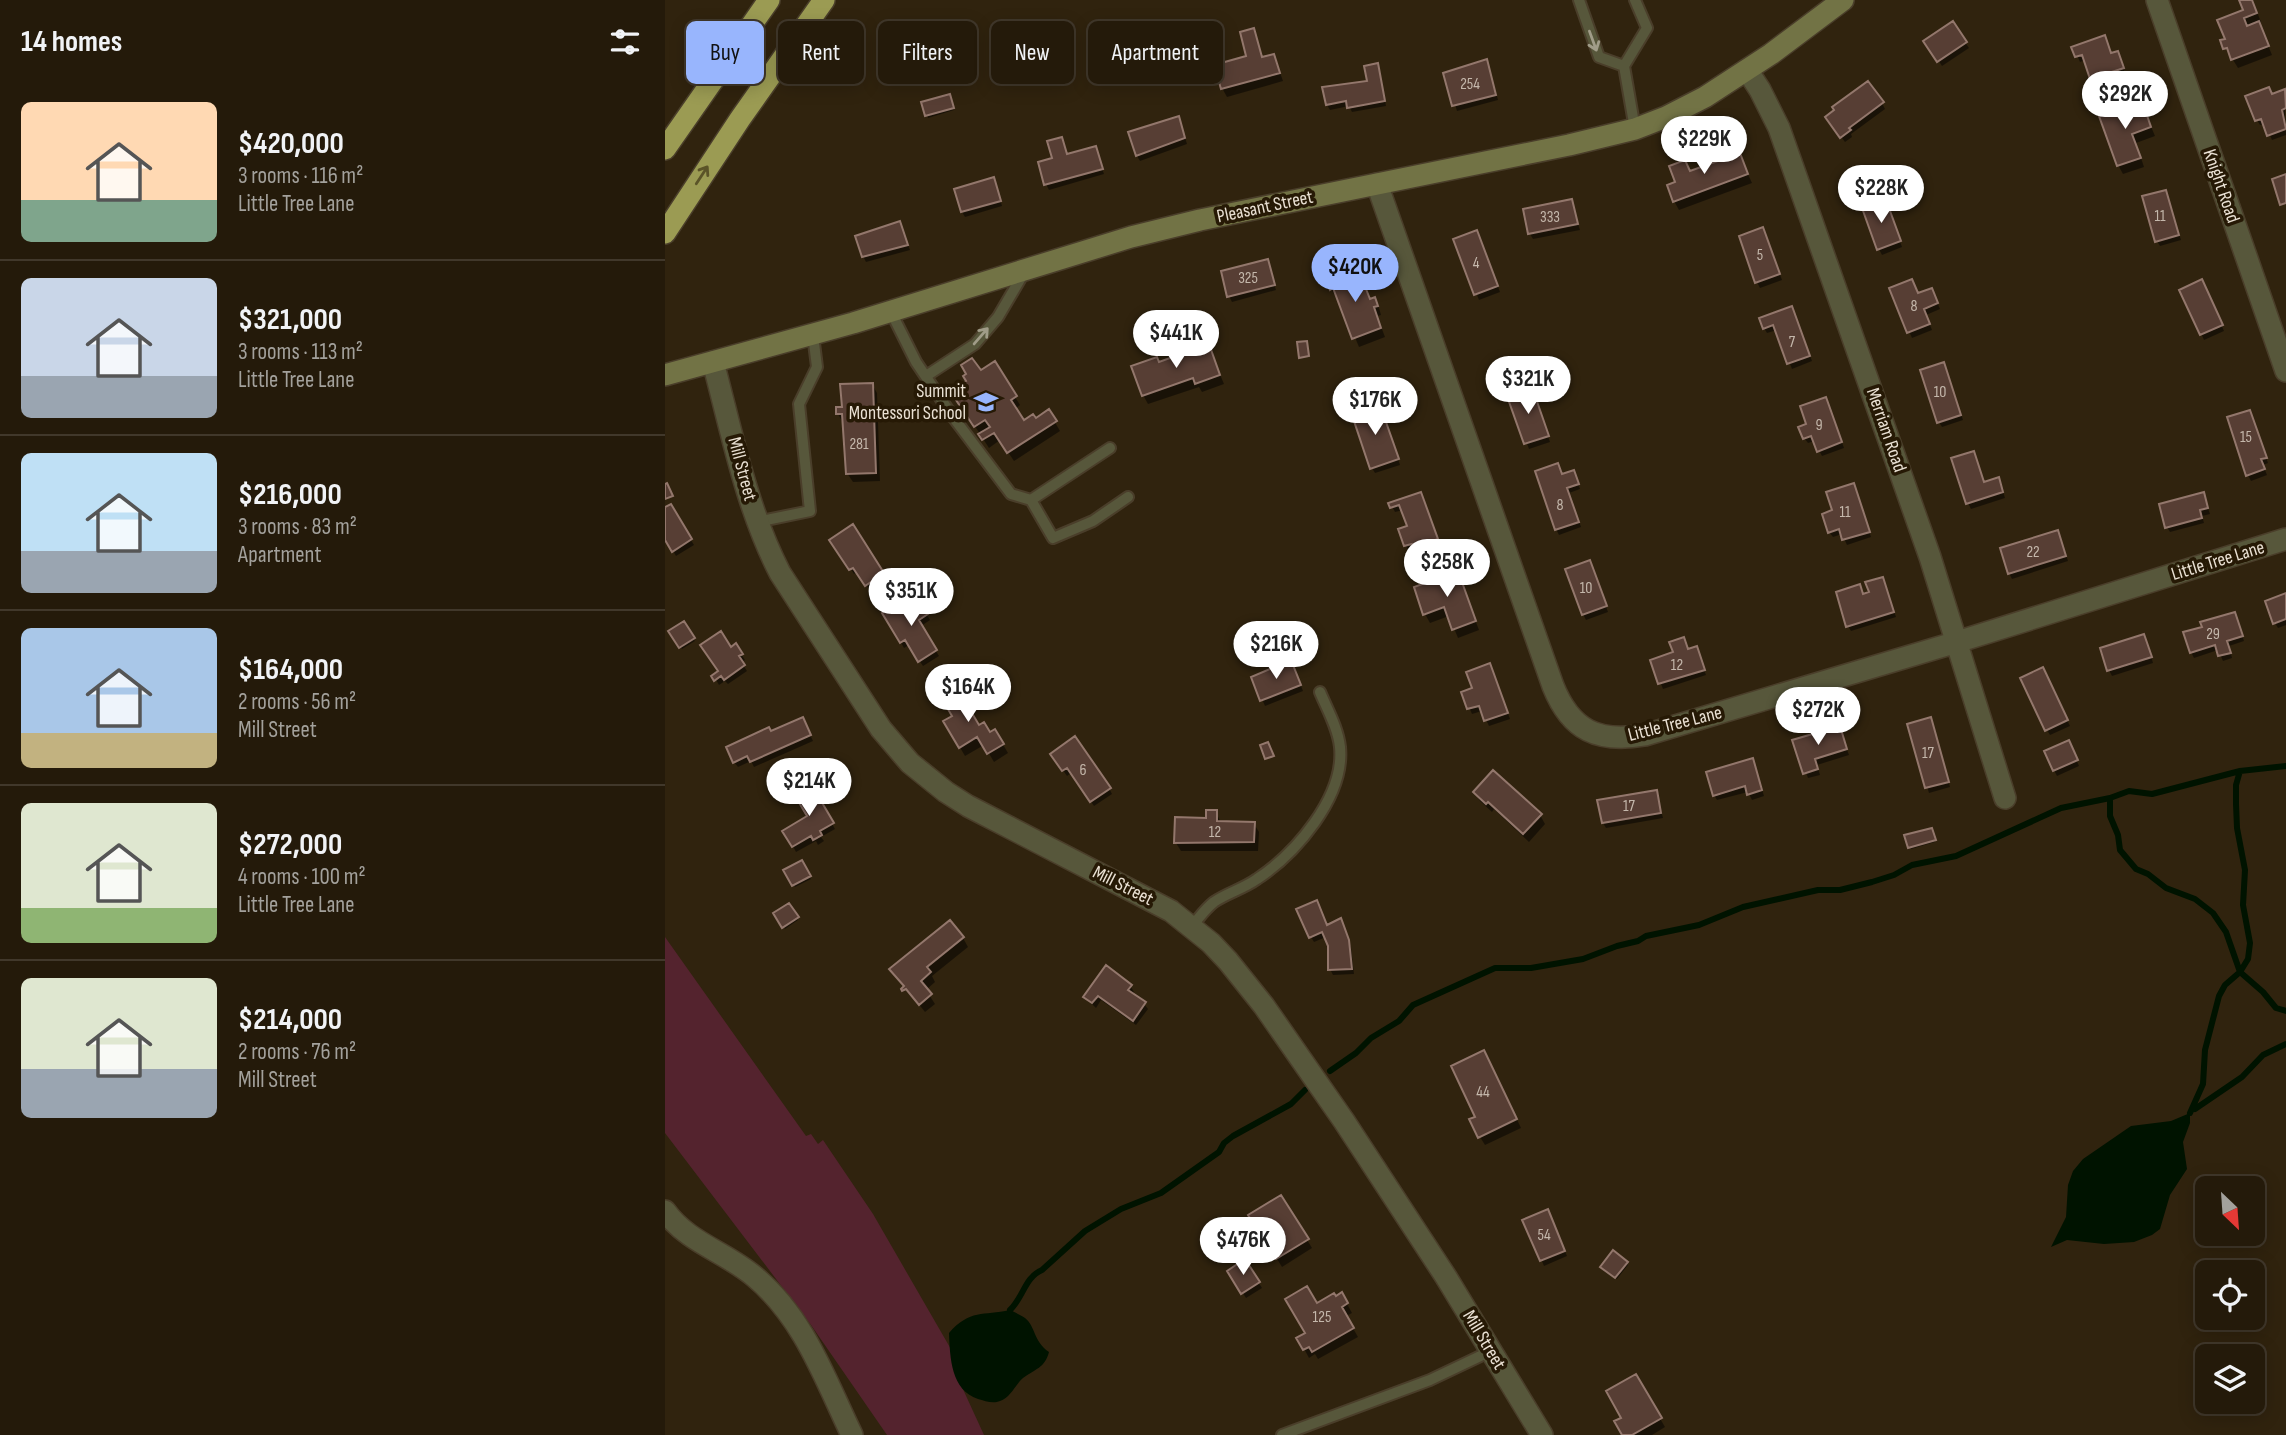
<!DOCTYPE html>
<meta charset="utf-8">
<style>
body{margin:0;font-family:"Sofia Sans Condensed",sans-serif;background:#302718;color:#f1f3f6;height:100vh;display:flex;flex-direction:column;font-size:26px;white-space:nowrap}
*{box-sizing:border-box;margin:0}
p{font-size:23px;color:#a3a19c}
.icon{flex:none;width:38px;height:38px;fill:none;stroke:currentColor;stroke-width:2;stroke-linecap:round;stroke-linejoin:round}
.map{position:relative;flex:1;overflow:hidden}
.sheet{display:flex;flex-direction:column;background:#241a0a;width:665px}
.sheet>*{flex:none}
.guide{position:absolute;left:21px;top:21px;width:665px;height:63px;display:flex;gap:14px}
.needle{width:46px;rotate:155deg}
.buttons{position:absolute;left:1530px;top:1176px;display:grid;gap:14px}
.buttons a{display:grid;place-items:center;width:70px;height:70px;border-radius:10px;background:#241a0a;box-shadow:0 4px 18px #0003,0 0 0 2px #41382b;font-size:35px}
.price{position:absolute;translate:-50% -60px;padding:0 16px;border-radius:24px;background:#fff;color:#222;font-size:23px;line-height:46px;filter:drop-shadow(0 2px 4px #0008)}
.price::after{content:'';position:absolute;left:50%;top:42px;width:21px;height:16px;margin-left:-10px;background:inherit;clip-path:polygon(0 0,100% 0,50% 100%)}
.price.current{background:#98b5fd;color:#111}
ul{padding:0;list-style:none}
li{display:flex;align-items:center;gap:21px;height:175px;padding:0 21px}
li+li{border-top:2px solid #41382b}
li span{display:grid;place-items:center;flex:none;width:196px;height:140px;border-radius:10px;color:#555}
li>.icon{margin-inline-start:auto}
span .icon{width:84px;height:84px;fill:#fffc;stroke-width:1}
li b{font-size:30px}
h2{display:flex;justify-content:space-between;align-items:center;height:84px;padding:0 21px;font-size:30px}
.tag{padding:0 24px;border-radius:10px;background:#241a0a;box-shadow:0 4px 18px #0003,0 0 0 2px #41382b;font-size:24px;line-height:63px}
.tag.current{background:#98b5fd;color:#111}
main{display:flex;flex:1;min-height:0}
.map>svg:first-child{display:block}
</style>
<main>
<section class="sheet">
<h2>14 homes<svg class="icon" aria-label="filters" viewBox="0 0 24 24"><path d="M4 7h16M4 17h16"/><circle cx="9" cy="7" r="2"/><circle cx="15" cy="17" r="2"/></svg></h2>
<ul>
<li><span style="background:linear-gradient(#ffd9b3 70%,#7fa58c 0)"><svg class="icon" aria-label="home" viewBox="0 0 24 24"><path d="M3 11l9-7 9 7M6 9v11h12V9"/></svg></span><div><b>$420,000</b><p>3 rooms · 116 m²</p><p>Little Tree Lane</p></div></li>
<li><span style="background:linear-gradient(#c9d6e8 70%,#9aa5b1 0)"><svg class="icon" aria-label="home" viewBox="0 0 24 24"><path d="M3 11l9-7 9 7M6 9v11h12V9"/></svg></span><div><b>$321,000</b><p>3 rooms · 113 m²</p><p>Little Tree Lane</p></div></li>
<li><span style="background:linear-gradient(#bfe0f5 70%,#9aa5b1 0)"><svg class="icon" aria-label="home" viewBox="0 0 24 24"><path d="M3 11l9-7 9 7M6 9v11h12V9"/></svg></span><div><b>$216,000</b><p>3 rooms · 83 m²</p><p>Apartment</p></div></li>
<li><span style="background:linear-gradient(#a9c7e8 75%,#c2b280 0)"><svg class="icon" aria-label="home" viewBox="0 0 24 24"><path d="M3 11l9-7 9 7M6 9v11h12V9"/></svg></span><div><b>$164,000</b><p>2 rooms · 56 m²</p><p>Mill Street</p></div></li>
<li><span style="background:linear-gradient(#dfe7d0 75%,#8fb573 0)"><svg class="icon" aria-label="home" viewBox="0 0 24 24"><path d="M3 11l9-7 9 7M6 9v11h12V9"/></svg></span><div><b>$272,000</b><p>4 rooms · 100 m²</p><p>Little Tree Lane</p></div></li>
<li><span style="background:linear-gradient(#dfe7d0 65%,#9aa5b1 0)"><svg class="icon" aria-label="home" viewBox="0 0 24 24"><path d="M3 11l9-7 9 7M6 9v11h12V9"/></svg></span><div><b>$214,000</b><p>2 rooms · 76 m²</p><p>Mill Street</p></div></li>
</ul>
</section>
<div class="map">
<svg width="1621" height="1435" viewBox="0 0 1621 1435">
<rect width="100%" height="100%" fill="#30230e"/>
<path fill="#54232e" d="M0 937 141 1136 146 1134 153 1144 158 1140 208 1214 298 1370 291 1374 319 1435H222L146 1325 0 1133Z"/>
<path fill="#001300" d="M1525 1113V1123L1518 1142 1522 1169 1505 1195 1495 1229 1487 1235 1469 1242 1439 1244 1402 1240 1386 1247 1401 1217 1403 1185 1408 1171 1418 1159 1466 1126 1506 1121Z
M345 1310C349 1312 356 1315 360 1318 371 1327 368 1341 384 1352 380 1368 370 1369 358 1378 350 1385 346 1397 335 1401 328 1404 320 1401 313 1399 286 1390 285 1358 284 1333 305 1309 318 1316 345 1310Z"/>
<path fill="#0007" d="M1576 0H1587L1596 22 1594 23 1607 55 1573 68 1557 42 1562 40 1580 11Z
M1287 23 1304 48 1277 66 1261 41Z
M588 30 598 59 609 56 618 81 562 97 557 88 584 57Z
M1409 48 1455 58 1460 73 1429 84 1420 60 1415 62Z
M712 65 715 71 721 106 687 112 684 106 665 110 662 105 704 83Z
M824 67 833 100 792 111 781 75Z
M1619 91 1621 135 1607 140 1600 124 1595 125 1592 120 1607 96Z
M285 98 289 110 263 118 258 103Z
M1217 103 1220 109 1186 134 1187 137 1180 142 1166 123Z
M1476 103 1490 136 1471 143 1479 167 1458 174 1453 165Z
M516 124 522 144 475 161 472 156Z
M396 139 402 155 430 148 439 174 384 190 381 184Z
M1074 155 1087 183 1014 210 1009 201 1025 173Z
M331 184 337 206 300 217 297 212Z
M1500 192 1516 240 1495 246 1492 241Z
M906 201 915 230 868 239 865 234Z
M1223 207 1237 247 1217 255 1214 249Z
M235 223 245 250 201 262 198 256Z
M1098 229 1117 280 1095 288 1092 282Z
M815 237 835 292 814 300 791 240Z
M602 261 611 290 567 302 564 296Z
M693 271 705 301 709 300 714 308 716 315 712 316 720 337 694 347 673 297H671L666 289Z
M1540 287 1559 331 1539 340 1517 290Z
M1226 289 1253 295H1269L1275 309 1261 315 1267 330 1247 338Z
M1127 308 1147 361 1127 369 1112 330 1102 333 1099 328Z
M543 346 559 384 537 392 534 387 483 404 478 395 494 364Z
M1281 370 1298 420 1277 427 1274 422Z
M315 373 350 397 355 405 350 409 358 423 370 420 384 412 395 431 349 461 335 440 324 448 293 400Z
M207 384 212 393 215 481 188 482 182 473 178 423 173 414Z
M869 395 885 442 864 449 845 397Z
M1163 404 1179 448 1157 456 1149 441 1143 443 1139 438 1144 425Z
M718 413 735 465 710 473 707 468Z
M1587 417 1603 463 1598 465 1602 475 1586 481 1583 475Z
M1309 453 1320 484 1336 485 1340 498 1306 509 1303 503Z
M897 476 911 478 915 489 904 493 916 527 894 535 891 529Z
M1191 490 1206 537 1182 545 1177 534 1168 537 1164 532 1169 511Z
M756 494 775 545 753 553 751 549 744 551 741 546 744 527 738 510 730 512 726 504Z
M1538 494 1545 514 1537 516 1539 523 1505 532 1502 527Z
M5 506 29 545 11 556 0 537V509Z
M187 527 221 579 205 590 192 572 189 574 167 540Z
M1395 537 1403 561 1347 579 1344 573Z
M927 568 943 612 921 620 918 614Z
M792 573 814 630 793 638 784 616 765 623 760 614Z
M1217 579 1231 617 1186 631 1183 626 1194 587 1199 595 1206 593Z
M1621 595V625L1613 628 1610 623Z
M256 605 265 620 256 626 274 656 258 666 244 645 239 648 219 613 245 611Z
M1572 620 1579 641 1564 646 1567 658 1558 661 1553 650 1529 658 1526 652Z
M19 624 30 641 17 649 6 632Z
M1482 642 1488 663 1447 676 1444 670Z
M71 646 80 660 76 662 82 671 63 684 60 681 54 685 49 676 55 672 66 649Z
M1031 648 1041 675 998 689 987 661Z
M629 668 638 691 600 706 588 678Z
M828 671 845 719 824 726 817 711 807 714 798 693 809 690Z
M1380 674 1405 726 1385 735 1382 730Z
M280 722 314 727 325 734 330 731 343 753 329 762 319 745 300 756Z
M140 724 148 741 89 767 86 761 73 767 69 762 105 733Z
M1268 724 1285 787 1264 793 1244 725Z
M1174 728 1184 755 1152 765 1155 775 1143 778 1130 741Z
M1406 747 1414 766 1392 776 1389 770Z
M391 760 444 788 447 794 429 806 406 773 402 776Z
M1090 766 1099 796 1087 800 1083 792 1052 800 1049 795Z
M146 786 170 829 156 837 159 841 153 845 151 841 131 852 120 831 145 817Z
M810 792 875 815 880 824 864 842 829 809 827 812 815 801Z
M991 792 998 818 941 828 938 823Z
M551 812 556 823 589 824 594 832 593 851H516L511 843Z
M1266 830 1270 842 1246 849 1245 847Z
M136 862 146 879 130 887 121 870Z
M124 905 133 920 120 929 110 914Z
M678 926 686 948 689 974 668 975 665 969 664 946 661 937 649 942 646 937 662 927Z
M298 938 303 947 267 976 270 982 261 990 270 1004 260 1012 226 969Z
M441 968 466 987 469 992 466 995 479 1004 483 1009 471 1025 436 1000 431 1008 420 997Z
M824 1061 856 1128 820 1145 815 1137 812 1118Z
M616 1197 647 1248 617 1267 586 1216Z
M885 1217 902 1256 879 1266 860 1221Z
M580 1261 597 1288 581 1298 564 1271Z
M962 1263 963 1265 952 1279 938 1269Z
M677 1295 687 1313 681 1316 693 1337 653 1359 650 1354 644 1358 634 1339 642 1334 651 1306Z
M970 1376 1000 1427 987 1435H959L958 1418Z"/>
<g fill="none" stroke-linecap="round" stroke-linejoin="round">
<path stroke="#001300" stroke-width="6" d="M1621 766 1575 771 1487 794 1464 791 1445 798V816L1453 835 1455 850 1471 869 1483 874 1501 888 1530 899 1548 913 1561 932 1575 972 1598 992 1611 1008 1621 1011
M665 1071 691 1053 706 1038 734 1021 748 1005 830 968H866L918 959 952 946 973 941 981 936 1034 925 1078 907 1153 890H1175L1207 882 1229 875 1247 865 1291 856 1396 808 1445 798
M1530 1109 1577 1077 1598 1055 1621 1044
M1525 1113 1538 1084 1540 1050 1554 996 1560 985 1575 972 1583 959 1585 943 1578 905 1580 870 1572 828 1571 804V785L1575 771
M345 1310C358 1298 360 1277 377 1270L420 1231 456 1209 496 1193 554 1152 559 1143 568 1136 626 1104 640 1090"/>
</g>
<path fill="#573e34" stroke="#93776c" stroke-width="2" d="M1574 0H1587L1592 13 1579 18 1582 26 1594 21 1604 46 1566 60 1562 48 1558 49 1555 40 1560 39 1552 20 1578 10Z
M1288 21 1302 42 1272 62 1258 41Z
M589 28 597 57 609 54 615 73 556 89 549 65 581 56 575 32Z
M1440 35 1446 53 1453 51 1459 68 1425 79 1417 55 1410 57 1406 47Z
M822 59 831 95 787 106 778 73Z
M713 63 720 101 682 108 681 101 661 105 657 87 702 81 699 66Z
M1203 81 1219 102 1184 128 1186 130 1175 138 1160 117 1169 110 1167 107Z
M1604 87 1607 94 1620 89 1621 108 1617 110 1621 129 1602 136 1596 119 1590 121 1580 96Z
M285 94 289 108 260 116 256 102Z
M1477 101 1486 127 1467 134 1476 158 1452 166 1434 116Z
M514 116 520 138 471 156 463 132Z
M397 137 402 154 431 146 438 169 379 185 373 162 387 158 382 141Z
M1075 153 1083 174 1008 202 1002 185 1010 182 1004 166 1020 160 1025 171Z
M1621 174V203L1615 205 1607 179Z
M329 177 336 201 296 212 289 189Z
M1501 190 1514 235 1490 242 1477 196Z
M907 199 913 224 863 234 858 209Z
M1221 200 1236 241 1212 250 1197 208Z
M235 221 243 245 197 257 190 236Z
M1098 227 1115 274 1090 283 1074 236Z
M812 230 833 286 809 295 788 239Z
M603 259 610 285 562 297 556 271Z
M693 269 705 299 710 297 713 306 709 307 716 328 687 339 668 288 665 290 661 281Z
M1247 279 1253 293 1267 288 1273 303 1259 309 1265 324 1242 333 1224 288Z
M1537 279 1558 325 1535 335 1514 290Z
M1127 306 1145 356 1122 364 1108 325 1098 329 1094 318Z
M642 341 644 356 634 358 632 342Z
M544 344 555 375 530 384 528 378 477 396 466 366 492 357 494 362Z
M307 358 316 370 330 361 352 396 346 400 359 420 368 414 371 418 384 409 392 421 342 453 329 433 317 440 313 434 325 427 320 420 309 427 285 391 301 381 298 376 301 374 296 365Z
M1279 362 1296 415 1272 423 1255 370Z
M208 383 211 473 181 474 177 414H171V407H177L175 384Z
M867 387 884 436 859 444 842 396Z
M1161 397 1177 442 1152 452 1146 436 1138 439 1133 427 1141 424 1135 406Z
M715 405 734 459 705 469 687 415Z
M1585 410 1602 458 1596 459 1600 469 1581 476 1562 417Z
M1309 451 1319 482 1334 477 1338 492 1301 504 1286 458Z
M893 463 897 474 909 470 914 484 902 488 914 522 890 530 870 471Z
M2 483 8 496 0 499V484Z
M1189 483 1205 532 1177 540 1174 529 1163 533 1157 514 1167 510 1161 492Z
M756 492 773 539 749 548 747 544 739 546 733 529 742 526 734 505 725 508 723 503Z
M1539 492 1543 508 1535 510 1537 518 1500 528 1494 504Z
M6 504 27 539 7 552 0 540V507Z
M188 524 219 573 200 586 188 568 184 570 164 540Z
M1393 530 1401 556 1343 574 1335 548Z
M925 560 942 606 917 615 900 569Z
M793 571 811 621 787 630 779 607 758 615 749 587Z
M1218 577 1229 612 1181 627 1171 592 1195 584 1198 594 1204 592 1200 582Z
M1621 593V619L1608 624 1600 601Z
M240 599 246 609 256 602 263 614 254 620 272 650 253 662 240 640 235 643 217 613Z
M1570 612 1578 636 1562 641 1566 653 1553 656 1550 645 1525 653 1518 632 1537 627 1535 622Z
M19 621 30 638 14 648 3 631Z
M56 631 66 647 71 643 78 654 74 656 80 665 59 680 56 676 49 681 46 676 53 671 35 645Z
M1479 634 1487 657 1442 671 1435 648Z
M1019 637 1023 649 1032 646 1040 670 993 684 985 660 1008 652 1004 642Z
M626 660 636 685 595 701 586 677Z
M825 663 843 713 819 721 814 706 802 709 796 692 807 688 801 672Z
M1378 667 1403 720 1380 731 1355 678Z
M292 688 314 725 319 722 325 732 330 729 339 744 322 754 312 737 294 748 278 721 287 716 276 697Z
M138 717 146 735 85 762 82 756 68 763 61 747 104 727 106 731Z
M1266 717 1284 782 1260 788 1242 724Z
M1175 726 1182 749 1150 759 1153 769 1138 774 1127 740Z
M410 736 446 788 425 802 402 768 397 771 385 754Z
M1404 740 1413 760 1388 771 1379 751Z
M603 742 609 756 600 759 595 745Z
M1088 758 1097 790 1082 795 1080 786 1048 796 1041 772Z
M828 770 877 814 858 834 823 802 821 804 808 792Z
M146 784 169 823 155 831 157 835 148 840 146 836 127 847 117 831 142 816 129 794Z
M992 790 996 813 937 823 932 800Z
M541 810H552V821L590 822 589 842 509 843 510 817 541 818Z
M1267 828 1271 840 1243 848 1239 835Z
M137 860 146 876 127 886 118 870Z
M652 900 662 925 676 918 684 940 687 969 663 970V946L657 932 644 938 631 909Z
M124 903 134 917 117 928 108 913Z
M285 920 299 937 262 967 266 972 256 981 267 994 254 1005 241 989 237 991 236 989 239 986 224 969Z
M441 965 467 985 463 990 481 1002 468 1021 433 996 427 1003 418 997Z
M819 1050 852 1119 813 1138 804 1119 810 1117 786 1066Z
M616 1195 644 1239 611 1259 583 1215Z
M883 1209 900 1251 875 1261 857 1220Z
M948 1250 963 1262 950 1278 935 1267Z
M580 1259 595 1282 576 1294 562 1271Z
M642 1286 652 1303 669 1293 671 1296 677 1292 683 1303 677 1307 689 1328 647 1352 644 1347 638 1350 631 1338 640 1333 620 1299Z
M971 1374 997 1418 967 1435H957L949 1421 956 1418 941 1391Z"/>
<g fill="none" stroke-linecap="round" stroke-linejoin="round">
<g stroke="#4a3e2a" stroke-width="14">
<path id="service" d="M914 0 934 57 959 66
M970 0 982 28 959 66 970 129
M226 312 251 362 288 417 346 494 366 500 445 448
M261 376 310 344 333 317 360 271
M366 500 388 538 428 521 463 497
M92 522 145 511 134 404 152 367 148 335
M527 926C534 918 540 909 549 902 562 893 578 889 592 879 630 854 680 797 675 747 673 728 662 709 655 692
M617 1435 765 1380 826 1351"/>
</g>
<g stroke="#4a3e2a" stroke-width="24">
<path id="minor" d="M1492 0 1621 371
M1082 70 1095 90 1114 128 1265 557 1340 798
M712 184 888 686C906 731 933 743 980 735L1292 642 1621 539
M0 1211C23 1243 61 1252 90 1277 139 1318 160 1379 187 1435"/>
</g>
<g stroke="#4a3e2a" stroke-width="24">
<path id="tertiary" d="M48 362C67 433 81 507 115 573L216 729 245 763 281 792 303 806 506 911 546 943 563 961 599 1006 679 1121 781 1277 877 1435"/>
</g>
<g stroke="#4a3e2a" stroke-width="24">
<path id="secondary" d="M0 375 188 323 466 237 535 220 904 145 970 129 1001 117 1040 97 1106 54 1178 0"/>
</g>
<g stroke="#4a3e2a" stroke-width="24">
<path id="motorway" d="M0 149 104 0
M0 233 75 119 159 0"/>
</g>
<use href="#service" stroke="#57573b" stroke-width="10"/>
<use href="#minor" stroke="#57573b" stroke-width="21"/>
<use href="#tertiary" stroke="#57573b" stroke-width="21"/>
<use href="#secondary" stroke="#727345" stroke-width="21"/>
<use href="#motorway" stroke="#9b9b53" stroke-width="21"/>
</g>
<defs><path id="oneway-shaft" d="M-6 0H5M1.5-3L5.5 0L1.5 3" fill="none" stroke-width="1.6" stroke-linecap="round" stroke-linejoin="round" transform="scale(1.75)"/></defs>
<g stroke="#a09c88">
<use href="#oneway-shaft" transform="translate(928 41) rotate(70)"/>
<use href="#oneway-shaft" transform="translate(316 336) rotate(-49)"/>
</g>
<use stroke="#5b5428" href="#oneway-shaft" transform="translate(37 175) rotate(-57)"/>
<defs>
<g id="school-bare" transform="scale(1.89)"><path d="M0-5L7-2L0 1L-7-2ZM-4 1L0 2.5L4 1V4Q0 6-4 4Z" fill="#98b5fd" stroke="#261905" stroke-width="2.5" paint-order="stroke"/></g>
</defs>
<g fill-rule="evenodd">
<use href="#school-bare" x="321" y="402"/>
</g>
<g text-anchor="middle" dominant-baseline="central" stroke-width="7" stroke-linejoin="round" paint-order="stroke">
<g font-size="16" fill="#c5b8ac">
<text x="805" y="84">254</text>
<text x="1495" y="216">11</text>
<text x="885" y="217">333</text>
<text x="1095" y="255">5</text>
<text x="811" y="263">4</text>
<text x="583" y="278">325</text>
<text x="1249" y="306">8</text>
<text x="1127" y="342">7</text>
<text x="1275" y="392">10</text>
<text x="1154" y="425">9</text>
<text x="1581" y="437">15</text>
<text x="194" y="444">281</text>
<text x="895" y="505">8</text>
<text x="1180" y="512">11</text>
<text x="1368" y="552">22</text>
<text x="921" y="588">10</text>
<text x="1548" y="634">29</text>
<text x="1012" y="665">12</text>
<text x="1263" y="753">17</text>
<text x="418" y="770">6</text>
<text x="964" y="806">17</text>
<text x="550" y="832">12</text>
<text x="818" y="1092">44</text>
<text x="879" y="1235">54</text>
<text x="657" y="1317">125</text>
</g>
<g font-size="19" fill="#eae1d4" stroke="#261905">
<text transform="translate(1556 186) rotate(71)">Knight Road</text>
<text transform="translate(600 207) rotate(-12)">Pleasant Street</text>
<text transform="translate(1221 430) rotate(71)">Merriam Road</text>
<text transform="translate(77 469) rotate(75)">Mill Street</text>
<text transform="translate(1553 561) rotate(-17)">Little Tree Lane</text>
<text transform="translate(1010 724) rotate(-14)">Little Tree Lane</text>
<text transform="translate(458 886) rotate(27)">Mill Street</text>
<text transform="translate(819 1340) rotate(59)">Mill Street</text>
</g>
<g font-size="19" fill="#eae1d4" stroke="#261905" text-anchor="end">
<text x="301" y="391">Summit<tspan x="301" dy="22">Montessori School</tspan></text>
</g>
</g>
</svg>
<div class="buttons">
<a><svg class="needle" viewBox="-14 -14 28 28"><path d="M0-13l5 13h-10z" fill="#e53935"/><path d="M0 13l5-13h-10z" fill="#a3a19c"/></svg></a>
<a><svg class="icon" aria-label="locate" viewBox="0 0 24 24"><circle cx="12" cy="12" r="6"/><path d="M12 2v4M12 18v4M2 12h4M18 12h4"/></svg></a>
<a><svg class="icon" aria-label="layers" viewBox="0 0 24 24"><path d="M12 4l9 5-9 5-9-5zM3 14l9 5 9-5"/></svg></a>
</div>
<b class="price" style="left:1460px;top:131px">$292K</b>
<b class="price" style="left:1039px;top:176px">$229K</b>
<b class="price" style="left:1216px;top:225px">$228K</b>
<b class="price current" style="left:690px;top:304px">$420K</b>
<b class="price" style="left:511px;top:370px">$441K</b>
<b class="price" style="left:863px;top:416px">$321K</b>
<b class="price" style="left:710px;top:437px">$176K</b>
<b class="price" style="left:782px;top:599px">$258K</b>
<b class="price" style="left:246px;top:628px">$351K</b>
<b class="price" style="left:611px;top:681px">$216K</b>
<b class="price" style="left:303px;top:724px">$164K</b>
<b class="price" style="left:1153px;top:747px">$272K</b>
<b class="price" style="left:144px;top:818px">$214K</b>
<b class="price" style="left:578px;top:1277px">$476K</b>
<div class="guide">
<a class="tag current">Buy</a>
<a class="tag">Rent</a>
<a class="tag">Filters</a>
<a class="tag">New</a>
<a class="tag">Apartment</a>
</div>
</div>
</main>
